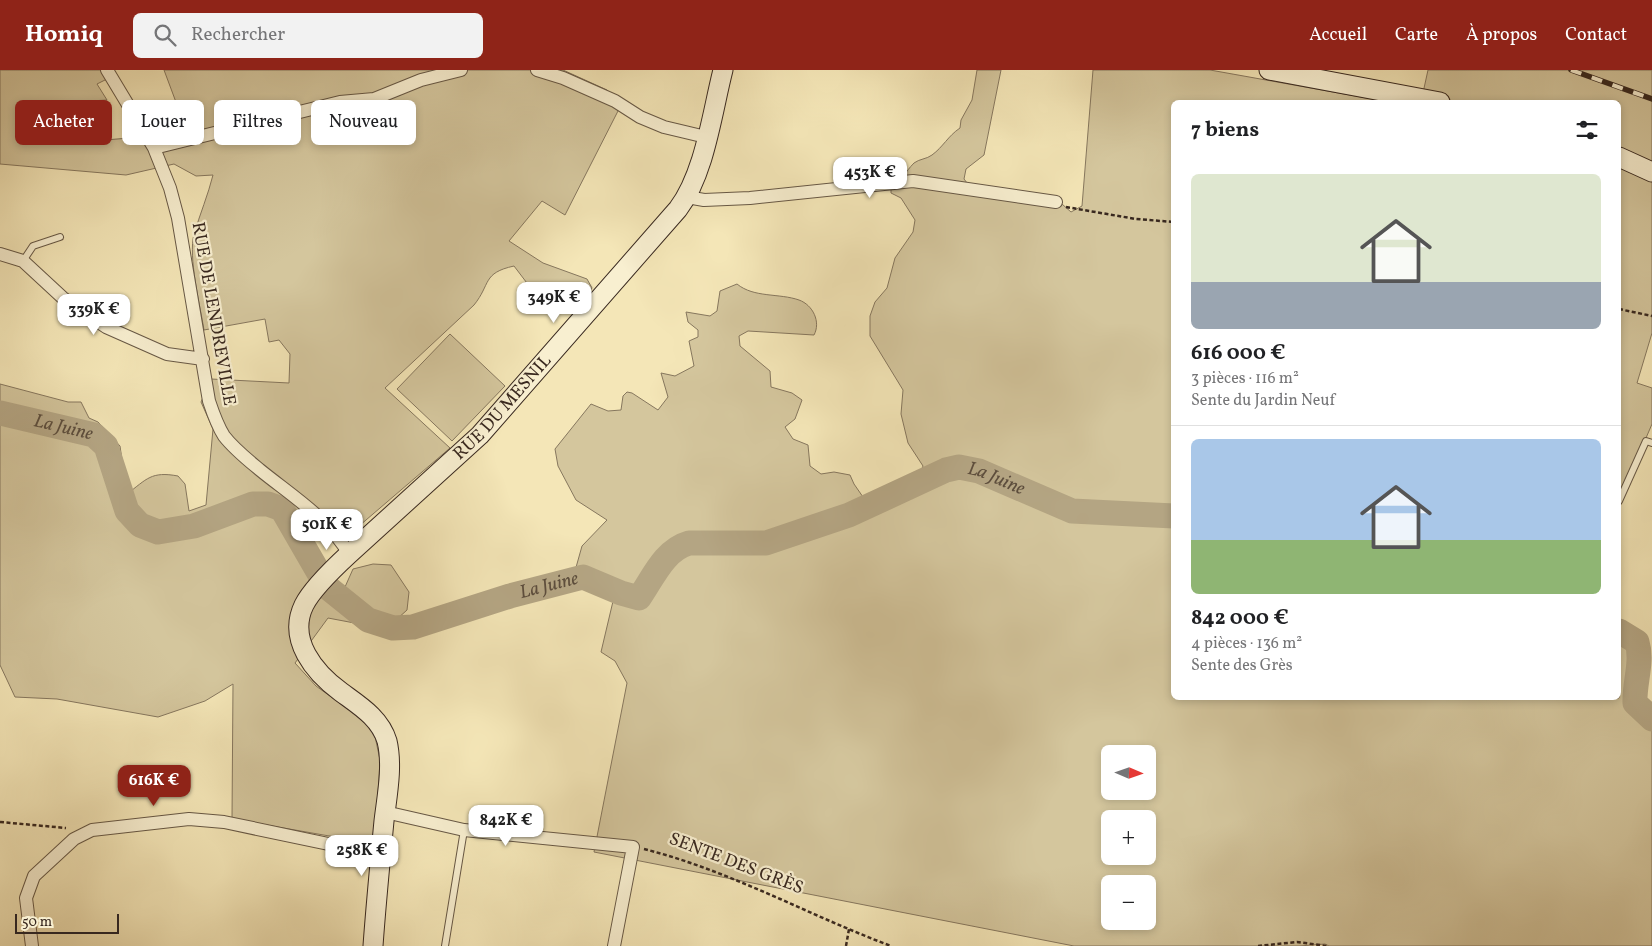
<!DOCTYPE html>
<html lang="fr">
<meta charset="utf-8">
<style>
body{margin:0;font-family:Vollkorn,serif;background:#f2f2f2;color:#202124;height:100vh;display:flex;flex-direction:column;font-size:19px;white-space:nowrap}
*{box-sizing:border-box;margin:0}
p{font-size:16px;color:#757577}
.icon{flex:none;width:28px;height:28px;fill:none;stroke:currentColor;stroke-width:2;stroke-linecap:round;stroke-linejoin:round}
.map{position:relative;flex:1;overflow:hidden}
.drawer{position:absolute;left:1171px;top:30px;width:450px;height:600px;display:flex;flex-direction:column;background:#fff;border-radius:8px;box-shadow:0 2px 8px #0003}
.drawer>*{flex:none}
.top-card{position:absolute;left:15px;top:30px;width:475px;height:45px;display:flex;gap:10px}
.needle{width:32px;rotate:92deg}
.fabs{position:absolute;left:1101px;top:675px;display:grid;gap:10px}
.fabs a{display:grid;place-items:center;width:55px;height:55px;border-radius:8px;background:#fff;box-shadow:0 2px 8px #0003;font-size:25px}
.scale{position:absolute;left:15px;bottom:12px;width:104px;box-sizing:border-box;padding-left:5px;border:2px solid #38281f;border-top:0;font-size:14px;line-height:18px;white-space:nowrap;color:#38281f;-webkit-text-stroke:4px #f8efd0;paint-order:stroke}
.price{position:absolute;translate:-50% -42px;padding:0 11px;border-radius:10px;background:#fff;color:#222;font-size:16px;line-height:32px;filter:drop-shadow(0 1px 2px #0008)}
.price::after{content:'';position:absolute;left:50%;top:30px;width:15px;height:11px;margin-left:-8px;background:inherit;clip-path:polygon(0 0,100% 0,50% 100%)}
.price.active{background:#8f2418;color:#fff}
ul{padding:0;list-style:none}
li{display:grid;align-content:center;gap:10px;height:265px;padding:0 20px}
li+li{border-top:1px solid #e0e0e0}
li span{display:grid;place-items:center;height:155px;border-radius:8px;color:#555}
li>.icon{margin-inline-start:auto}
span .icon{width:90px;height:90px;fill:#fffc;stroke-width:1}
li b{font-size:21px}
h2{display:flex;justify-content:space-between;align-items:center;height:60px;padding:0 20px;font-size:21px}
.chip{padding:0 18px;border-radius:8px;background:#fff;box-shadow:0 2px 8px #0003;font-size:18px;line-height:45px}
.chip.active{background:#8f2418;color:#fff}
header{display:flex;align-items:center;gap:30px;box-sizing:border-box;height:70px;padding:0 25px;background:#8f2418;color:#fff}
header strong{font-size:24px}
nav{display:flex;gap:28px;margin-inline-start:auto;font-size:18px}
.search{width:350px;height:45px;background:#f2f2f2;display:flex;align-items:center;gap:12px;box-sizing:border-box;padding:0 18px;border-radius:8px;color:#757577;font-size:19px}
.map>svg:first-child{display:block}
</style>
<header>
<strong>Homiq</strong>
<div class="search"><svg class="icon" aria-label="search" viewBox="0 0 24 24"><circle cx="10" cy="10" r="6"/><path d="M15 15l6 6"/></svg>Rechercher</div>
<nav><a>Accueil</a><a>Carte</a><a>À propos</a><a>Contact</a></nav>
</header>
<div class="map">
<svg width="1652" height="876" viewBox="0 0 1652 876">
<rect width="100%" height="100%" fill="#f4e6b7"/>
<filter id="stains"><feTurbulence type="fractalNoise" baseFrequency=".004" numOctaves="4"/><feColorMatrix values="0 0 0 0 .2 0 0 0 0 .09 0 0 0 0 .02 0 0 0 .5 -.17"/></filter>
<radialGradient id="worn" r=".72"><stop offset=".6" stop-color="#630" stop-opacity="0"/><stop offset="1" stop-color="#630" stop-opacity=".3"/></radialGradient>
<path fill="#d4c69d" stroke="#86775e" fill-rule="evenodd" d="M0 0H109L107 9 97 14 107 30 74 32 60 57 71 69 93 71 153 66 156 76 189 67 164 0H563L607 20 618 41 565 145 542 131 509 171 543 193 587 209 592 218 587 225 533 221 514 196C482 203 491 214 474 235L385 318 450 378 352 462H340L296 435 320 463 298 476 315 502 308 505 328 530 345 517 353 499 373 494 391 495 409 522 407 540 386 559 328 548 295 593 316 616 373 657 380 690 375 774 232 749 233 614 205 631 158 647 57 629 15 627 0 595V314L68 332H81L89 348 98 352 120 376 127 424C147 409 151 401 178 406L185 414 189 441 206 435 213 359 201 332 211 309 289 313 290 284 279 270 269 272 265 249 204 260C200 235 188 187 194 164 200 144 208 125 213 105L196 106 174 94 126 105 0 94Z
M977 0H1001L984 85 966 99 964 109 971 118 1062 134 1071 142 1082 136 1093 0H1210L1389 32H1174V628H1619V550C1652 572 1638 592 1641 627L1644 632 1652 639V876H1329L1325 874 1299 876H1074L594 782 627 613 615 591 601 582 614 527C592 524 585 521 575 501L582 476 607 450 576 430 558 396 555 379 591 334 608 341 621 340 623 326 627 322 632 323 658 340 668 327 661 303 675 306 694 296 689 271 698 267V260L688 252 686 242 710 246 717 241 720 221 737 214C754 228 779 223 799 230 813 235 821 252 814 265L748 261 739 266 740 276 770 301 771 317 792 323 802 330 795 349 785 357 793 369 808 375 810 396 821 404 834 402 850 405 854 414 872 440C907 436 911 428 923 396L908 373 901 344 903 320 870 266V246L875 232 887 218 895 188 913 162 915 150 901 128 891 123V113C906 107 904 103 914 93 919 89 927 89 932 85 943 77 948 66 960 58L961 50 972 30ZM1110 684H1148V721H1110ZM1110 749H1148V786H1110ZM1110 814H1148V851H1110Z
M1428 0H1652V263L1637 313 1652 318V354L1619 431V32H1421Z
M450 264 505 316 452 371 397 319Z"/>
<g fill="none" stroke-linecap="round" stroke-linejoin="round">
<g stroke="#b4a583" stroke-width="25">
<path id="s1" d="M0 343 94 365 106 376 127 441 140 455 158 462 194 456 253 434H268L282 439 327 517 368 550 393 558 413 557 510 526 583 507 621 523 639 528C653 508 664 480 689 473H766L849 445 946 400 959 397 979 401 1072 441 1174 446"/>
<path d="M1619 561 1637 572C1643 592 1634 613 1635 633L1652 649"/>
</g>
<g stroke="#675845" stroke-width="8">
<path id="lane" d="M23 191 33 176 60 167
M1619 431 1646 371 1652 373
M445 876 464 760"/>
</g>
<g stroke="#675845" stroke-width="14">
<path id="street" d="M107 0 154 78 170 118 178 148 209 331C213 343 217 355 224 366 234 379 248 390 260 400 292 426 328 448 349 484
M537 0 563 8 615 31 640 47 664 57 706 67
M154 78 340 32 374 29 421 10 461 0
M687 127 704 130 750 128 913 111 1056 132
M0 184 23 191 63 228 106 257 167 284 203 289
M385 742 464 760 633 777 614 876
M32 876 26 828 34 806 74 769 92 760 189 749 224 752 381 785"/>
</g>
<g stroke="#38281f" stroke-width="21">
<g id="secondary">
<path d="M1269 0 1440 32"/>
<path d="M1619 87 1652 102"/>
<path id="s2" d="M373 876C376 834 380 793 384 751 387 726 393 696 387 671 380 648 360 636 341 622 315 603 287 570 304 535 312 519 336 496 349 484L480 365 678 139C705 103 712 43 723 0"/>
</g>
</g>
<path stroke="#38281f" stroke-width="2.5" stroke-dasharray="4 2.5" stroke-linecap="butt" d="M1066 137 1136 149 1174 152
M1619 239 1652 246
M0 752 66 758
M644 779C731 801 808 845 891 876
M846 876 849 859
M1258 876 1297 872 1327 876"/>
<use href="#lane" stroke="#f8efd0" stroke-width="6"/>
<use href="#street" stroke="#f8efd0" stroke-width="12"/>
<use href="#secondary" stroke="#f8efd0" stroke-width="19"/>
<g stroke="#38281f" stroke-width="5.5">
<path id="rail" d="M1571 0 1652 29"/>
</g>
<use href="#rail" stroke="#f8efd0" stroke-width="4" stroke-dasharray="11" stroke-linecap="butt"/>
</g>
<g text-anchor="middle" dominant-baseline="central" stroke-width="4.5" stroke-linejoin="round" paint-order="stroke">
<g font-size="18" fill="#38281f" stroke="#f8efd0">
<text transform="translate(213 244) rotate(80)">RUE DE LENDREVILLE</text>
<text stroke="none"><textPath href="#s2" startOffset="658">RUE DU MESNIL</textPath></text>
<text transform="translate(736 794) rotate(21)">SENTE DES GRÈS</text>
</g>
<g font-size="19" font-style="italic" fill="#5d4e3d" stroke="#f8efd0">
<text stroke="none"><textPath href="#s1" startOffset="65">La Juine</textPath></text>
<text stroke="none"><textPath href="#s1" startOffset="1175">La Juine</textPath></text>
<text stroke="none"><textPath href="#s1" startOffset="680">La Juine</textPath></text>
</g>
</g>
<rect width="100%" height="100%" filter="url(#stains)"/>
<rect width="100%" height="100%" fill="url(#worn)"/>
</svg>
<div class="fabs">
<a><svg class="needle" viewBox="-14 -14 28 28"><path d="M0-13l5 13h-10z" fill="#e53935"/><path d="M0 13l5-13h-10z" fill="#757577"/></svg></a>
<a>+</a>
<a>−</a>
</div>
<div class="scale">50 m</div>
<b class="price" style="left:870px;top:129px">453K €</b>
<b class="price" style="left:554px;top:254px">349K €</b>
<b class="price" style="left:94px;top:266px">339K €</b>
<b class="price" style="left:327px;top:481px">501K €</b>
<b class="price active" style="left:154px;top:737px">616K €</b>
<b class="price" style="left:506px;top:777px">842K €</b>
<b class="price" style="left:362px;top:807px">258K €</b>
<div class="top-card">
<a class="chip active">Acheter</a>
<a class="chip">Louer</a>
<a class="chip">Filtres</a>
<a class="chip">Nouveau</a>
</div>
<section class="drawer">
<h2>7 biens<svg class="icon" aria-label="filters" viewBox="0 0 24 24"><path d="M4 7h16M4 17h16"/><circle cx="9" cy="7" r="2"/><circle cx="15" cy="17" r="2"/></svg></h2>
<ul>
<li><span style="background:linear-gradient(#dfe7d0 70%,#9aa5b1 0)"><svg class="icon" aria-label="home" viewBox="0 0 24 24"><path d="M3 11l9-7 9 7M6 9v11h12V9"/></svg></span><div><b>616 000 €</b><p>3 pièces · 116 m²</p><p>Sente du Jardin Neuf</p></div></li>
<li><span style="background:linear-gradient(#a9c7e8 65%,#8fb573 0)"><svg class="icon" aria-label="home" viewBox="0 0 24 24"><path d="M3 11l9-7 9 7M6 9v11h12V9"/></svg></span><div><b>842 000 €</b><p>4 pièces · 136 m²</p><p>Sente des Grès</p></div></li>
</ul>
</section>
</div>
